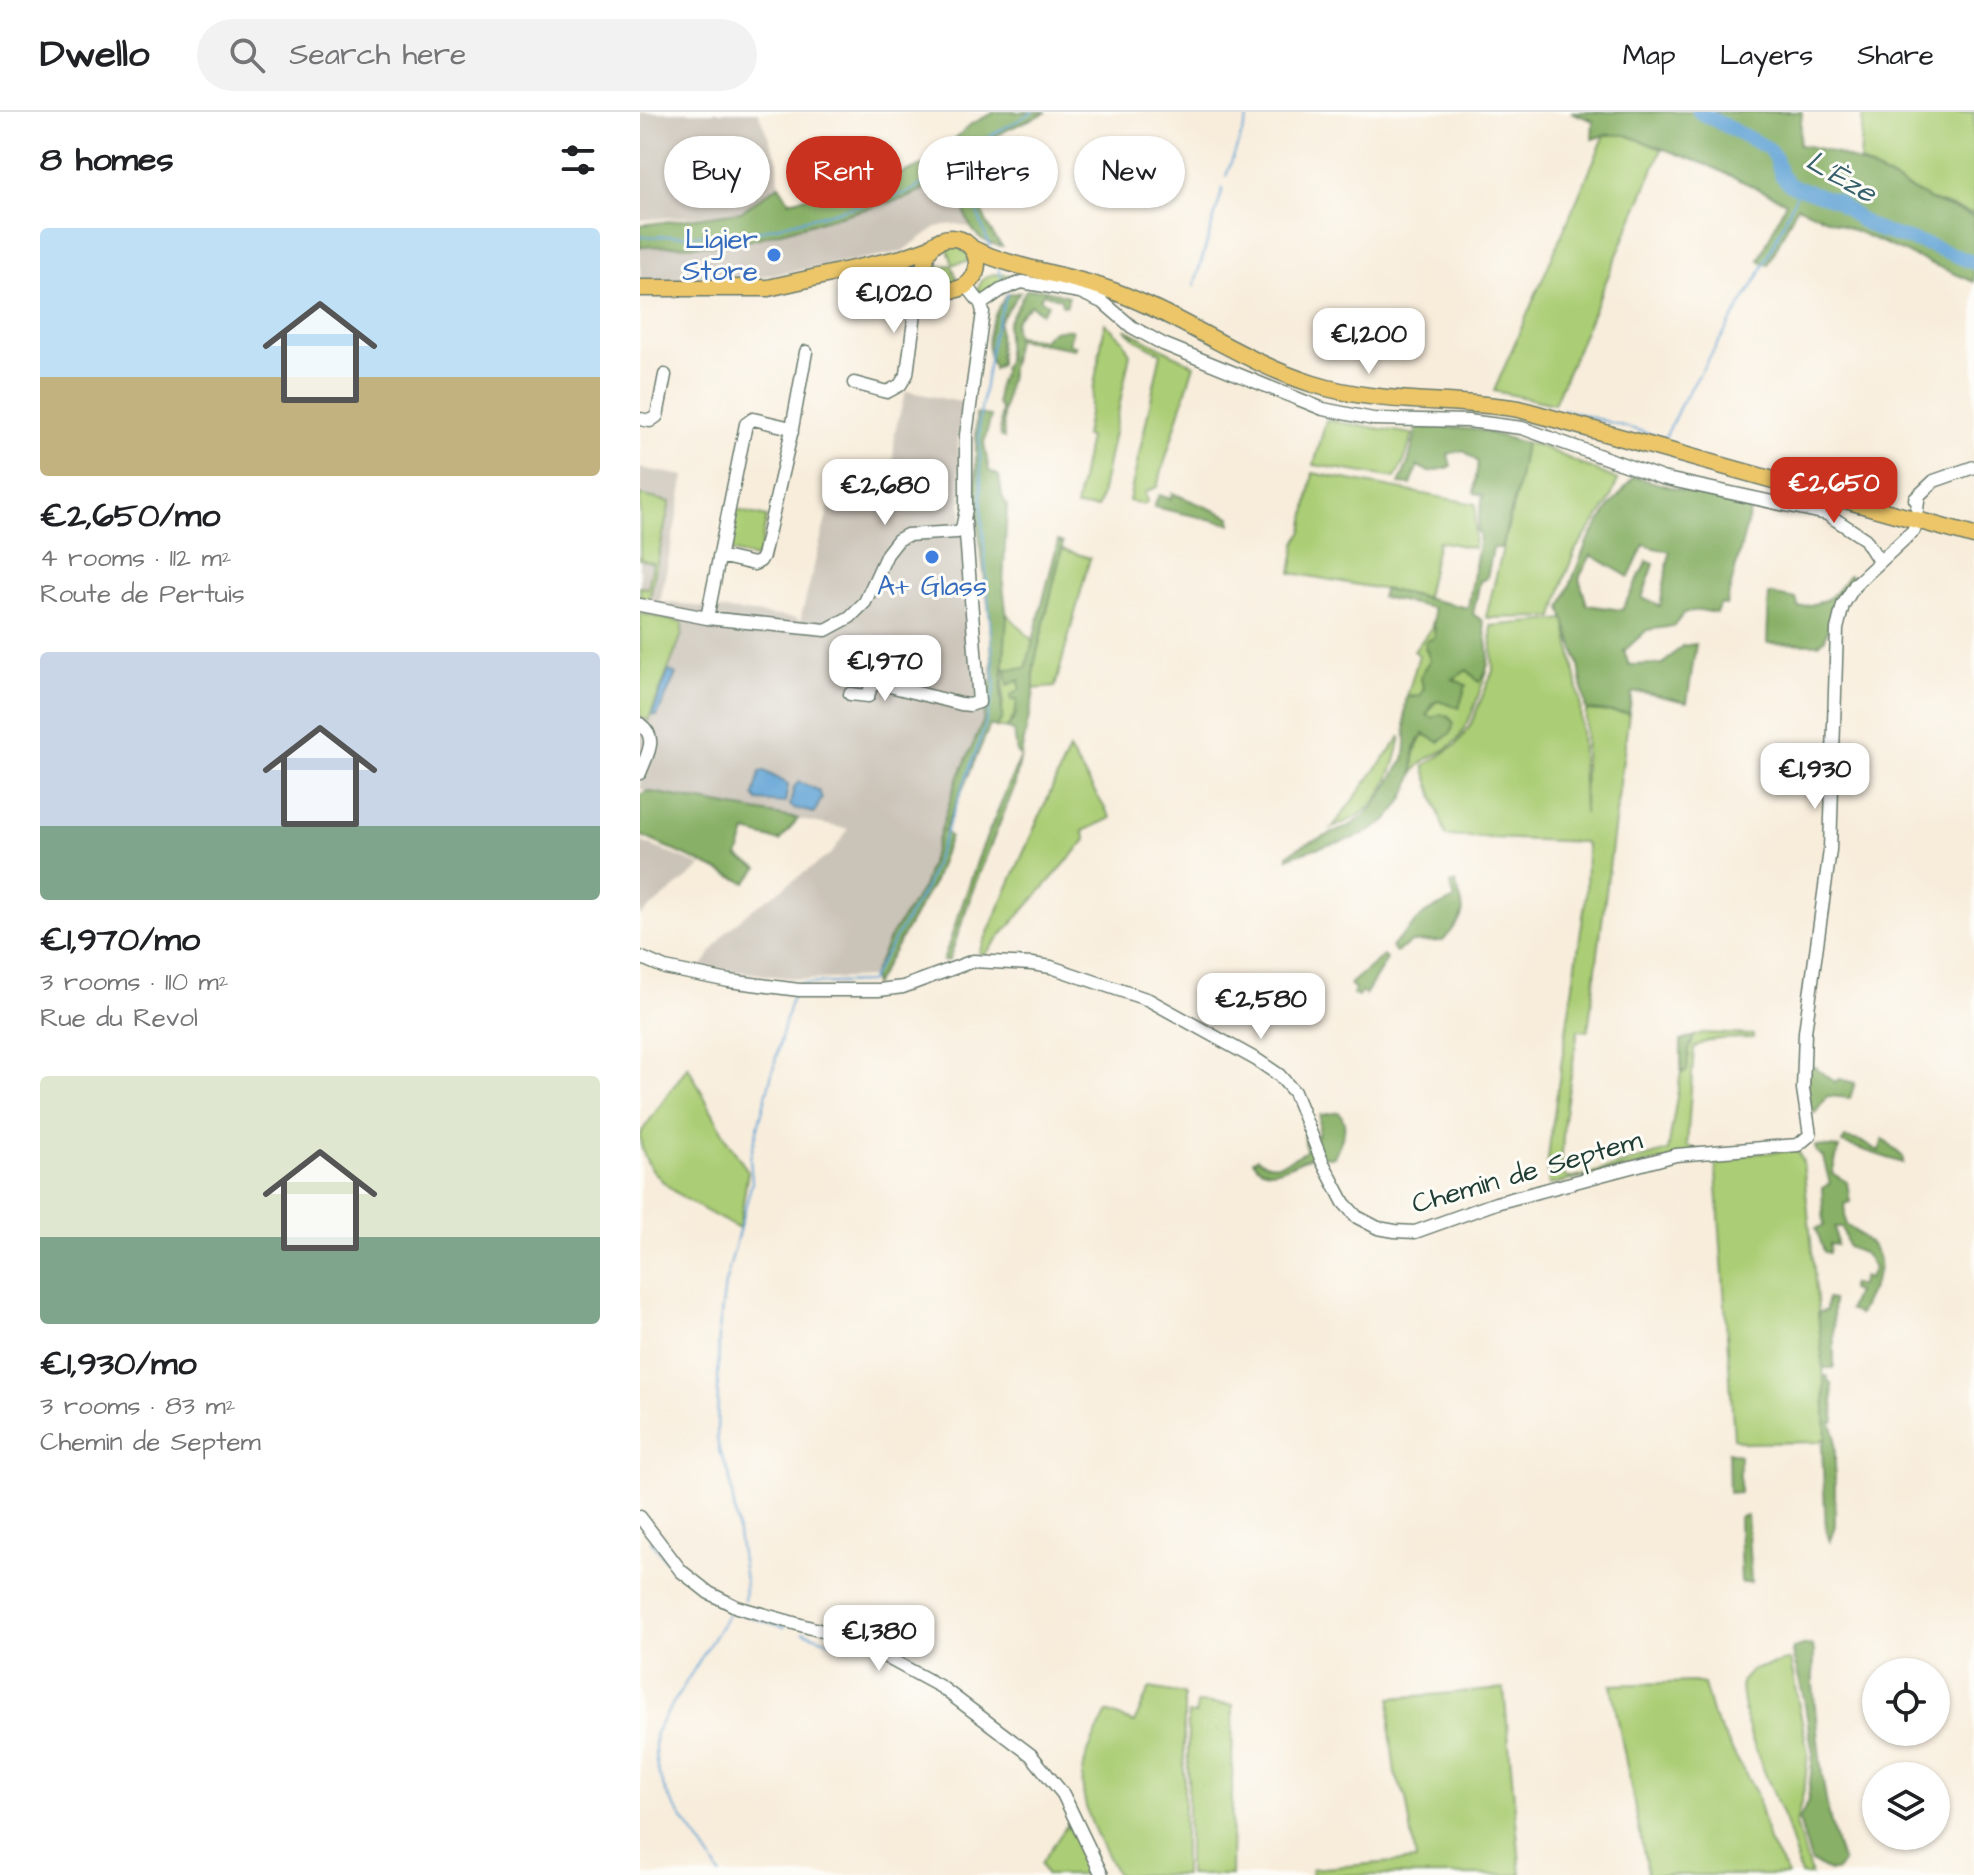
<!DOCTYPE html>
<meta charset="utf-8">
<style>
body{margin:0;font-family:"Architects Daughter",sans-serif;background:#f2f2f2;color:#202124;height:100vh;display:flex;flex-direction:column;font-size:30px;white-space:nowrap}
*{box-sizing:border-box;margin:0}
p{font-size:26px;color:#757577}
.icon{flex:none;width:44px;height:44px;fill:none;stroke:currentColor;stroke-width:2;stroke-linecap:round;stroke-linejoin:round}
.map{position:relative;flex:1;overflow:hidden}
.panel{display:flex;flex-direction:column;background:#fff;width:640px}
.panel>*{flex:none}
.hud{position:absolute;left:24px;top:24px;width:760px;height:72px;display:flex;gap:16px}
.controls{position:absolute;left:1222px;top:1546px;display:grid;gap:16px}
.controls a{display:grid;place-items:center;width:88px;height:88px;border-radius:50%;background:#fff;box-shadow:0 2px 6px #0004;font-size:40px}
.price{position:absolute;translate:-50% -68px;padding:0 18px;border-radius:16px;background:#fff;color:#222;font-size:26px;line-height:52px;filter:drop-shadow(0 2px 4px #0008)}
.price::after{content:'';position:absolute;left:50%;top:48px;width:24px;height:18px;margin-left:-12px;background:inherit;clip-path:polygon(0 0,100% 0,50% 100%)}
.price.selected{background:#c8321e;color:#fff}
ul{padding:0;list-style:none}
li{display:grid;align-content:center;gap:16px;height:424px;padding:0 40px}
li span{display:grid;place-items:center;height:248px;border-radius:8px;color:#555}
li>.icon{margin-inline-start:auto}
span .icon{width:144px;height:144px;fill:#fffc;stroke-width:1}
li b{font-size:34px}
h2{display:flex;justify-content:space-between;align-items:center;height:96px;padding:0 40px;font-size:34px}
.pill{padding:0 28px;border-radius:36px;background:#fff;box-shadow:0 2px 6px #0004;font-size:28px;line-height:72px}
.pill.selected{background:#c8321e;color:#fff}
header{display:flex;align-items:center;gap:48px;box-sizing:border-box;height:112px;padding:0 40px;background:#fff;border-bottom:2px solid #e0e0e0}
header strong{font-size:38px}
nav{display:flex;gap:44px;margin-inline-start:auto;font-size:28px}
.search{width:560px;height:72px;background:#f2f2f2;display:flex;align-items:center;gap:20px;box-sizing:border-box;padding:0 28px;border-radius:44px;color:#757577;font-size:30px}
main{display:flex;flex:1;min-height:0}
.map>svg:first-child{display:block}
</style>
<header>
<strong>Dwello</strong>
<div class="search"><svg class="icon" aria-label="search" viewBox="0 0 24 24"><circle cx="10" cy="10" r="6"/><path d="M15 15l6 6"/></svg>Search here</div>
<nav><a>Map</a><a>Layers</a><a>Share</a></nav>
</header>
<main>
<section class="panel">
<h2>8 homes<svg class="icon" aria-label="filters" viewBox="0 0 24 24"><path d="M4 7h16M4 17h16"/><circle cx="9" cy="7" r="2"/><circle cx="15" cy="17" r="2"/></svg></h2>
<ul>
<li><span style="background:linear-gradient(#bfe0f5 60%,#c2b280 0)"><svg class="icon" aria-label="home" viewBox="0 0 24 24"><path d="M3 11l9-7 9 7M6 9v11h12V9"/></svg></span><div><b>€2,650/mo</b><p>4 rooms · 112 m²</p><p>Route de Pertuis</p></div></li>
<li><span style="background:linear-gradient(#c9d6e8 70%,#7fa58c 0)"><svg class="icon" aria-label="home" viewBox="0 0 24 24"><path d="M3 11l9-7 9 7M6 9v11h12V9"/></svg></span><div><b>€1,970/mo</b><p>3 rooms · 110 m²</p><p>Rue du Revol</p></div></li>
<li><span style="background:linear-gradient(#dfe7d0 65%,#7fa58c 0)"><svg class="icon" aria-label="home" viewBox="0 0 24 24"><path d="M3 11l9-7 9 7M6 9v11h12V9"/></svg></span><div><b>€1,930/mo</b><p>3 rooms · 83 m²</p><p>Chemin de Septem</p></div></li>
</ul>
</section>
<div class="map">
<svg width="1334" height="1763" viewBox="0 0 1334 1763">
<rect width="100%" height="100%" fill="#fdfcf7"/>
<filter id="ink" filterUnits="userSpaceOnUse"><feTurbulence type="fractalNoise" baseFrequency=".0125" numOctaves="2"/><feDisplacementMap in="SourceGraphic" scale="16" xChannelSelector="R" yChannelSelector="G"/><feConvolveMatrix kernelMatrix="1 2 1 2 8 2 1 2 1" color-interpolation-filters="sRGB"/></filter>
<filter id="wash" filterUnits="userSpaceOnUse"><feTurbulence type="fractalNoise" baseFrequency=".006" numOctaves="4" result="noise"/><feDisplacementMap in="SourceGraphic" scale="32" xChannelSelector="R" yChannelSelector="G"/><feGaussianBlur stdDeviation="1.8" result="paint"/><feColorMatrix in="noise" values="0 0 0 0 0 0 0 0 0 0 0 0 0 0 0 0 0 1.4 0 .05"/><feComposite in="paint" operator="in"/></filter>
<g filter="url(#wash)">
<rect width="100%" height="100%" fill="#f8eddb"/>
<path fill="#cac3b8" d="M0 0H118L138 48 139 73 101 100 0 108Z
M314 61 330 116 317 112 304 113 295 116 261 140 92 170H0V135L96 132 266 86Z
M266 279 321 290 318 332 327 512 345 592 343 610 315 673 283 775 249 827 232 865 165 868 61 855 85 821 107 801 192 741 208 717 0 677V356L45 364 20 490 156 506 160 509 193 379 251 382 255 319Z
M0 729 62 754 0 804Z"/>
<path fill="#abcd75" stroke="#658554" stroke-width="2" d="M1223 0H1334V102L1291 88 1220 50Z
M965 23H986L1022 37 914 292 854 279Z
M316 133 327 141 330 149 313 152 307 134Z
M312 153 318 170 303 169 293 155Z
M354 162 382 164 357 173 344 184 337 177C341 169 345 164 354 162Z
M465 211 483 228 490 242 460 389 457 396 436 395 449 325 445 324Z
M485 217 554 253 517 375 505 380 507 390 504 393 489 389 521 241 498 229Z
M686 308 773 322 764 350 755 366 674 353Z
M885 331 898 333 978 368 968 392 936 437 925 464 914 505 849 506 846 505 877 378Z
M673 361 836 392 834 436 798 429 786 485 651 461 656 431 663 419Z
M0 383 30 390 9 489 0 485V475L8 476 13 451 0 447Z
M92 397 127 405 119 442 115 446 85 438Z
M422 437 450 446 415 575 393 577 394 553Z
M0 501 42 511V522L8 609 0 604Z
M366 501 393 529 386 557H366L379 567C382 586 376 602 367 617L356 615 362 607Z
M793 507 795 526 785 536 791 549 784 556V576L780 584 767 585 779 543 774 539 792 515Z
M925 507 940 588 944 702 946 598 989 601 948 919 938 918 924 1007 921 1061 928 1066H935L1028 1039 1041 960 1047 959 1049 938 1054 924 1063 921 1113 923V926C1095 927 1068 924 1054 936L1047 1034 1064 1040 909 1073 907 1057 910 1029 946 784 947 735 944 730 806 724 784 654 816 633 830 614 853 559 851 514Z
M827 558 845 563 847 559C839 581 831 611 816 629 802 645 784 641 773 663 773 633 780 631 792 606L787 602 812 568Z
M761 624C756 651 745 686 721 702 712 708 701 712 692 716Z
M429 638 471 706 443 719 446 728 344 843 339 841Z
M48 954 88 1030 108 1059 99 1117C63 1096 0 1072 0 1022Z
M1157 1038 1163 1050 1183 1246 1186 1325 1179 1330 1107 1331 1094 1326 1075 1045Z
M1150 1548 1168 1641 1165 1672 1156 1712 1171 1763H1161C1155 1743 1150 1722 1142 1702 1125 1659 1102 1617 1101 1570L1112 1558Z
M1053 1570 1064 1572 1073 1604 1116 1681 1129 1730 1148 1763H1008L971 1573Z
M510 1576 544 1582V1763H477C459 1726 433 1689 446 1646 451 1630 460 1615 467 1600L494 1611Z
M864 1577 881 1763H671L672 1757 776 1748 766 1686 755 1662 750 1619 751 1586Z
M557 1591 593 1593 591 1763H548V1602H556Z
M428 1712 451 1757 454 1763H406L401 1751Z"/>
<path fill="#88b066" stroke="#54764d" stroke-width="2" fill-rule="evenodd" d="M355 0H407C364 20 314 31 338 90 345 106 349 121 362 134 322 129 325 92 314 62L266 86 96 132 0 135V113L101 100 139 73 149 89 182 81 202 73 262 61 283 53 296 44 331 12Z
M931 0H1162L1159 33C1207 38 1245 65 1287 86 1302 94 1319 97 1334 105V170L1157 94 1128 153 1119 148 1146 90 1070 54 986 23H965L952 27 953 9Z
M401 177 429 184 426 194 422 193 421 187 403 181 400 187 408 192 401 201 391 193C380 202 370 209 376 224L403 228C411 217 419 217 432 218L429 232 436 233 435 237 376 227 363 302 364 326 360 324 361 297 357 291 358 274 367 248V213L386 178Z
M380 180 359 210 360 252 354 257C341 228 351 208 366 183Z
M336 302 351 304 344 331 349 359 359 364 362 384 367 394 363 473 367 506 361 582 362 607 356 615 350 613 304 720 310 724 294 769 234 873 232 865 249 827 283 775 315 673 343 610 345 592 343 581 353 568 350 507 336 398Z
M778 313 839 318 885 331 877 378 861 436H853L847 466 840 469 833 502 843 509C847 530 855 553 839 570L827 558 813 567 826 573 819 596 798 589 793 591 787 603 792 606 801 602 808 604 814 611 811 621 799 630 784 622C771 633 775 647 773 662 770 678 757 699 745 709 719 732 679 731 648 746V743C664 730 679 727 698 719 730 707 741 685 757 658 760 653 762 652 764 647 770 627 761 606 767 585L780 584 784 576 780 565 790 549 785 530 795 525 793 496 741 485 744 477 828 496 840 425 837 419 843 383 834 381 838 350 823 338 808 342 811 355 789 360 778 354 771 373 759 372 768 351Z
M994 365 1111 396 1086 493 1080 492 1076 501 1060 498 1044 501 1034 514 1007 518 984 539 989 553 1023 552 1042 534 1056 532 1047 590 1002 580 992 581 989 601 946 598 939 553 921 496 947 430 971 393ZM1004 433 1030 440 1020 494 1002 486 1014 452 1007 449 982 498 947 493 939 466 951 443 989 465Z
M532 381 591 405V412L514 395 519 383 531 387Z
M418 429 423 431 394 553V581L374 676 334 775 309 848 303 849 341 738 381 644 377 642 374 619 367 617 375 605 377 588H371V583L380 578 379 568 368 573 366 557 386 556Z
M1209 463 1213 465 1196 490 1185 527 1179 532 1127 531 1129 482 1156 487 1159 496C1190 488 1190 489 1209 463Z
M6 679 137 703 158 707 140 729 106 720 98 745 118 756 106 771 0 723V684Z
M815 770C827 805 826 801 803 829L772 830 756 840 751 835 785 801 815 787 810 772Z
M743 844 747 847 725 883 721 880 718 885 713 882 715 877 710 872Z
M1054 924 1049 938 1047 959 1041 960V929Z
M1166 952C1184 957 1181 964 1195 970L1199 967 1215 971 1210 986 1188 984 1175 1001 1169 1000Z
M699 1000C711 1016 700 1029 694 1045 688 1045 680 1044 673 1045 654 1048 628 1073 613 1048L617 1046C634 1060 650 1048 666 1039L664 1020 667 1018 678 1024 680 1003Z
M1205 1026 1220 1029 1239 1039 1243 1027 1263 1045V1051L1202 1031Z
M1175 1034 1199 1036 1192 1061 1207 1070 1210 1090 1204 1092 1206 1113C1257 1145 1239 1158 1219 1203L1209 1197 1216 1180 1210 1178 1212 1172 1219 1174 1223 1165 1228 1167 1234 1156 1225 1142 1208 1135 1202 1115H1195L1197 1133 1190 1132 1189 1141 1184 1140 1176 1116 1184 1114 1182 1076 1190 1072 1183 1045 1176 1040Z
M1187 1187 1193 1188 1194 1256H1183L1178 1200 1186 1199Z
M1184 1264H1188V1269L1192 1271 1194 1309 1191 1311 1195 1324V1413L1190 1429 1186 1419 1182 1334 1186 1325Z
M1088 1340 1100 1343V1380L1089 1381Z
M1107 1403 1111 1470 1101 1471 1099 1405Z
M1167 1533 1173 1534C1176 1546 1172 1559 1173 1571 1178 1631 1182 1695 1203 1751L1197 1759H1189L1171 1750 1159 1708 1168 1689 1173 1642 1164 1587 1152 1540 1153 1537Z"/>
<path fill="#60a3d5" stroke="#407084" stroke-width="2" d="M29 559 36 562 17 604 12 603Z
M124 659 148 672 145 691 118 689 114 684 120 660Z
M159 670 178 678 182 686 174 701 153 696 150 693 154 675Z"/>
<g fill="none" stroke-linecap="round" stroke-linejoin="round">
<path stroke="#60a3d5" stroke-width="2" d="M319 51 350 135
M586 64 610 0
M0 125 91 122 124 118 267 81 319 51 337 31 393 0
M358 156 364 172
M554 174 583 76
M922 297 1025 326 1040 294 1118 165 1160 76
M159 872 229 870 286 775 344 617 355 575 342 405 339 310 353 224 367 182
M10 1428 26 1449
M72 1489 90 1499 145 1515
M104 1489 105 1469 89 1361 79 1339 77 1325 79 1218 85 1172 112 1070 110 1046 152 884
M163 1520 192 1530
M80 1763C54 1710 7 1684 16 1619L90 1499"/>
<path stroke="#60a3d5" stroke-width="14" d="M1059 0 1128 36 1136 46 1141 63 1150 73 1197 89 1222 109 1241 119 1292 134 1334 151"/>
</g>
</g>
<g filter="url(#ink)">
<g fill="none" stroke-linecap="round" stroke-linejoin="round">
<g stroke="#6b7b6e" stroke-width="15">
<path id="minor" d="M341 192 361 178 382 170 440 180 464 191 492 215 523 232 683 297 733 307 828 309 882 316 1022 366 1187 402 1225 427 1239 449
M214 271 247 280 260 273 267 262 276 193 297 174
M0 307 10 309 17 304 25 263
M1275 387 1294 369 1334 355
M79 444 114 452 120 449 123 444 151 322 166 240
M0 493 67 506 186 518 210 505 225 490 247 442 258 428 267 423 317 420 322 417 326 397V323L343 200 341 192 327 174
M67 506 106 312 113 307 147 315 152 320
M210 582 228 584 231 574 238 571 321 592 330 593 339 590 325 410
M0 612C19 626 7 642 0 661
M0 845 25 856 89 869 159 878H239L263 875 333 849 392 852 411 855 509 888 617 948 639 963 654 980 682 1049 704 1091 717 1105 738 1116 755 1119 775 1120 856 1091 1036 1043 1158 1033 1170 1023 1163 977 1165 920 1190 738 1197 517 1203 493 1215 473 1274 418 1279 383
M0 1405 41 1459 69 1481 97 1495 182 1519 233 1538 301 1575 391 1643 423 1682 462 1763"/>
</g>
<g stroke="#6b7b6e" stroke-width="19">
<path id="major" d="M285 152a26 26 0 1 1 52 0a26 26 0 1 1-52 0Z
M333 137C377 158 428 162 473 179 542 204 603 250 673 272 740 293 811 286 879 297L1334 424
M238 158 263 159 288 164
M0 176H128L262 146 290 136"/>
</g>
<use href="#minor" stroke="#fff" stroke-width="12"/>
<use href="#major" stroke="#ecc669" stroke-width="16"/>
</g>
</g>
<g fill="#3f7fe0" stroke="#fdfcf7" stroke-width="3">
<circle cx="134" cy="143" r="8"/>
<circle cx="292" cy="445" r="8"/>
</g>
<g text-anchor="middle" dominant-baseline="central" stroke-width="6" stroke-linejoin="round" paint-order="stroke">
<g font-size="28" fill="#366cbe" stroke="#fdfcf7" text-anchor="end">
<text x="118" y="127">Ligier<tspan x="118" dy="32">Store</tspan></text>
<text x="292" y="474" text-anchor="middle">A+ Glass</text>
</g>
<g font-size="28" fill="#1f3d34" stroke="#fdfcf7">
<text transform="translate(887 1060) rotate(-16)">Chemin de Septem</text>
</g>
<g font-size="30" font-style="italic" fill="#36616c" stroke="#fdfcf7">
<text transform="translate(1201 65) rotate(30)">L'Èze</text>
</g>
</g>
</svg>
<div class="controls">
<a><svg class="icon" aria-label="locate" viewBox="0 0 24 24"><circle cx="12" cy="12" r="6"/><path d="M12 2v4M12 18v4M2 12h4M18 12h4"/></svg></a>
<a><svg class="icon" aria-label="layers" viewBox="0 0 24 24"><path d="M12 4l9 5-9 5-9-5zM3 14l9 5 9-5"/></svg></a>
</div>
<b class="price" style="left:254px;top:223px">€1,020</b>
<b class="price" style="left:729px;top:264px">€1,200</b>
<b class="price selected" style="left:1194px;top:413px">€2,650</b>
<b class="price" style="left:245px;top:415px">€2,680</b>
<b class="price" style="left:245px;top:591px">€1,970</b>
<b class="price" style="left:1175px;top:699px">€1,930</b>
<b class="price" style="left:621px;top:929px">€2,580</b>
<b class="price" style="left:239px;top:1561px">€1,380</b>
<div class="hud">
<a class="pill">Buy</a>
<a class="pill selected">Rent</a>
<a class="pill">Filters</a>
<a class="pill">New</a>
</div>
</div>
</main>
